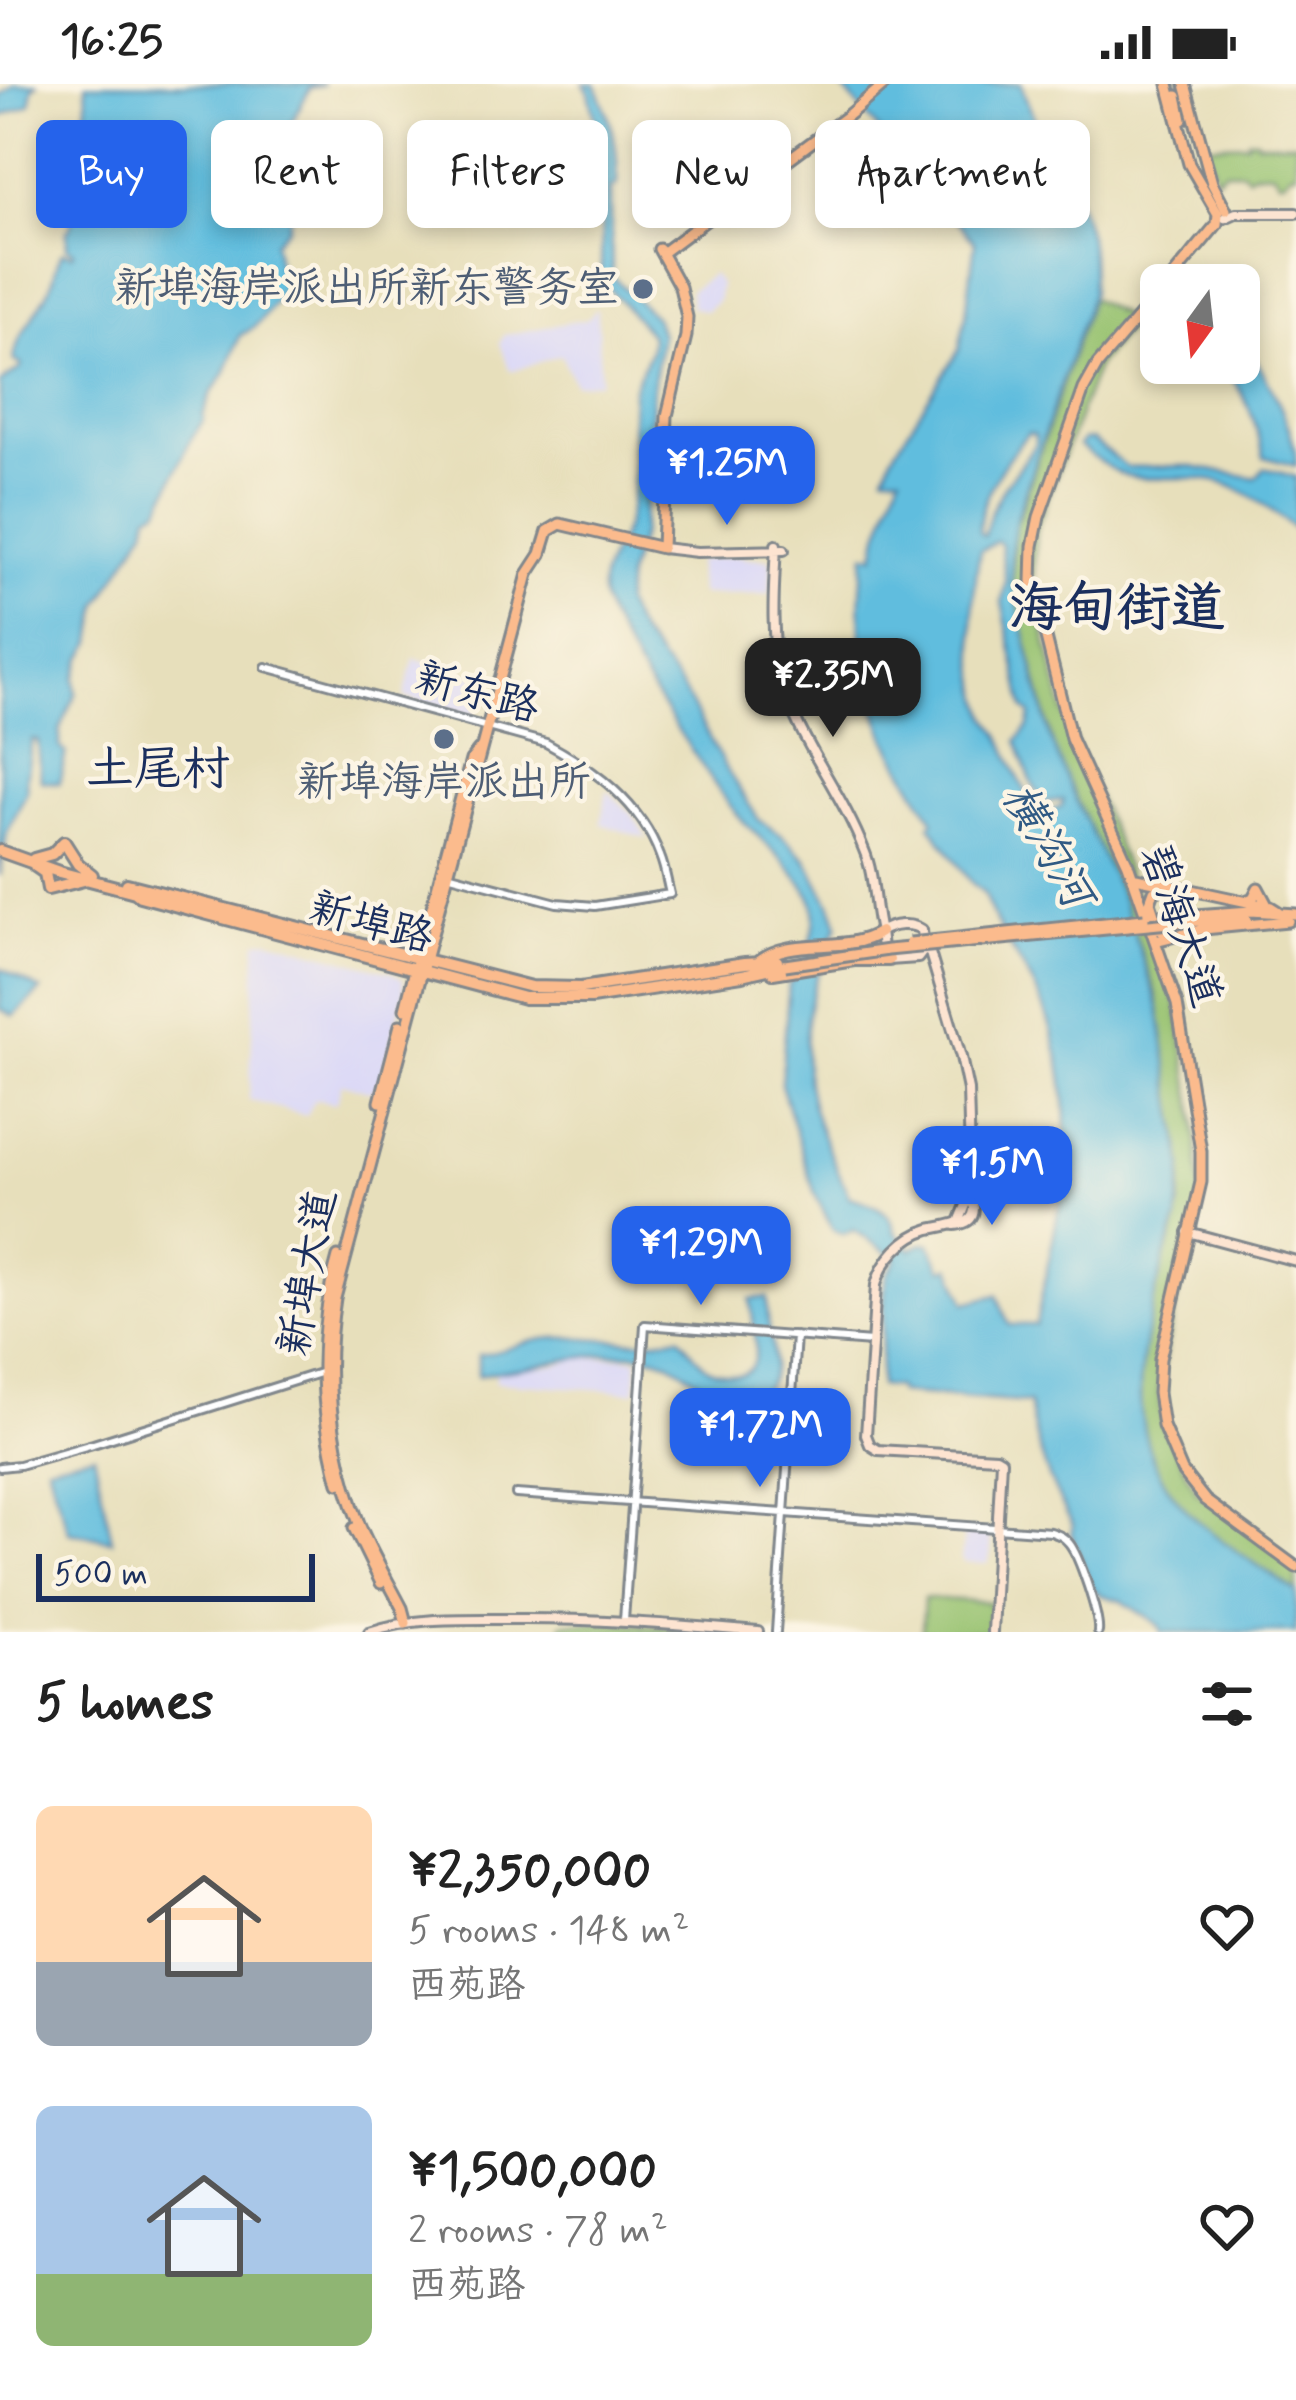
<!DOCTYPE html>
<meta charset="utf-8">
<style>
body{margin:0;font-family:Mynerve,"LXGW WenKai TC",sans-serif;background:#f6f6f6;color:#222;height:100vh;display:flex;flex-direction:column;font-size:45px;white-space:nowrap}
*{box-sizing:border-box;margin:0}
p{font-size:39px;color:#767676}
.icon{flex:none;width:66px;height:66px;fill:none;stroke:currentColor;stroke-width:2;stroke-linecap:round;stroke-linejoin:round}
.map{position:relative;height:1548px;overflow:hidden}
.details{display:flex;flex-direction:column;background:#fff;flex:1}
.details>*{flex:none}
.hud{position:absolute;left:36px;top:36px;width:1224px;height:108px;display:flex;gap:24px}
.needle{width:78px;rotate:195deg}
.fabs{position:absolute;left:1140px;top:180px;display:grid;gap:24px}
.fabs a{display:grid;place-items:center;width:120px;height:120px;border-radius:18px;background:#fff;box-shadow:0 6px 18px #0003;font-size:60px}
.scale{position:absolute;left:36px;bottom:30px;width:279px;box-sizing:border-box;padding-left:12px;border:6px solid #1b2f5e;border-top:0;font-size:33px;line-height:42px;white-space:nowrap;color:#1b2f5e;-webkit-text-stroke:9px #fcf5e5;paint-order:stroke}
.price{position:absolute;translate:-50% -102px;padding:0 27px;border-radius:24px;background:#2563eb;color:#fff;font-size:39px;line-height:78px;filter:drop-shadow(0 3px 6px #0008)}
.price::after{content:'';position:absolute;left:50%;top:72px;width:36px;height:27px;margin-left:-18px;background:inherit;clip-path:polygon(0 0,100% 0,50% 100%)}
.price.active{background:#222;color:#fff}
ul{padding:0;list-style:none}
li{display:flex;align-items:center;gap:36px;height:300px;padding:0 36px}
li span{display:grid;place-items:center;flex:none;width:336px;height:240px;border-radius:18px;color:#555}
li>.icon{margin-inline-start:auto}
span .icon{width:144px;height:144px;fill:#fffc;stroke-width:1}
li b{font-size:51px}
h2{display:flex;justify-content:space-between;align-items:center;height:144px;padding:0 36px;font-size:51px}
.pill{padding:0 42px;border-radius:18px;background:#fff;box-shadow:0 6px 18px #0003;font-size:42px;line-height:108px}
.pill.active{background:#2563eb;color:#fff}
.status{display:flex;justify-content:space-between;align-items:center;height:84px;padding:0 60px;background:#fff;direction:ltr}
.status svg{height:33px;fill:currentColor}
.map>svg:first-child{display:block}
</style>
<div class="status"><b>16:25</b><svg viewBox="0 0 49 12"><path d="M0 12V9h3v3zM5 12V6h3v6zM10 12V3h3v9zM15 12V0h3v12zM26 1h20v11H26zM47 4h2v5h-2z"/></svg></div>
<div class="map">
<svg width="1296" height="1548" viewBox="0 0 1296 1548">
<rect width="100%" height="100%" fill="#fcf5e5"/>
<filter id="ink" filterUnits="userSpaceOnUse"><feTurbulence type="fractalNoise" baseFrequency=".00833" numOctaves="2"/><feDisplacementMap in="SourceGraphic" scale="24" xChannelSelector="R" yChannelSelector="G"/><feConvolveMatrix kernelMatrix="1 2 1 2 8 2 1 2 1" color-interpolation-filters="sRGB"/></filter>
<filter id="wash" filterUnits="userSpaceOnUse"><feTurbulence type="fractalNoise" baseFrequency=".004" numOctaves="4" result="noise"/><feDisplacementMap in="SourceGraphic" scale="48" xChannelSelector="R" yChannelSelector="G"/><feGaussianBlur stdDeviation="2.7" result="paint"/><feColorMatrix in="noise" values="0 0 0 0 0 0 0 0 0 0 0 0 0 0 0 0 0 1.4 0 .05"/><feComposite in="paint" operator="in"/></filter>
<g filter="url(#wash)">
<rect width="100%" height="100%" fill="#e7dfbb"/>
<path fill="#d9d7f8" d="M443 76 446 79 454 76 456 79 467 80 478 103 434 120 426 116 416 119 413 113 420 109 414 97Z
M712 190 720 200 717 218 705 227 691 223 690 207Z
M597 225 601 298 575 300 561 271 512 287 509 284 500 259 504 251 587 235Z
M742 471V474L768 475 771 480 770 510 702 511 699 507 697 477Z
M414 574 484 596 473 633 404 613Z
M607 706 631 729 648 755 601 740Z
M268 855 391 888 403 895 404 908 381 1000 375 1005 368 1007 342 999 337 1017 334 1020 319 1015 313 1017 307 1032 249 1016 256 866 257 857Z
M621 1273 638 1275 635 1308 494 1298 496 1289 509 1286 556 1281 580 1274Z
M973 1447 986 1449 990 1453 991 1468 988 1480 965 1479 961 1476 964 1451Z"/>
<path fill="#97c26f" stroke="#597866" stroke-width="3" d="M1248 55H1256L1257 58H1296V88H1290L1284 96H1278L1273 88C1263 88 1255 86 1247 93L1243 87H1225L1216 94 1205 61 1248 59Z
M1091 214 1134 238 1098 280 1036 446 1033 500 1065 634 1115 755 1177 920 1195 1033 1200 1109 1158 1304 1163 1342 1197 1408 1296 1483V1508C1264 1484 1228 1464 1198 1437 1112 1361 1140 1264 1166 1169 1179 1143 1182 1111 1183 1082L1157 912 1120 809 1056 672 1012 498 1013 450Z
M924 1514 990 1518 988 1548H922Z
M611 1538 720 1548H559L563 1539Z"/>
<path fill="#60bdde" stroke="#3e769e" stroke-width="3" fill-rule="evenodd" d="M15 0H37L33 4 30 21 0 33V12Z
M86 0H324L310 4 291 40 289 55 310 77 311 99 290 132 288 143 274 158 278 184 284 196C278 216 260 244 240 251L225 290 211 310 203 331 204 335 189 359 160 424 149 430 146 444 99 521 93 558 81 577 75 595 76 610 60 646V663L66 669 59 699 41 697 38 657 32 656 26 695 27 707 7 748 0 792V299L21 284V280L14 277C16 246 45 223 53 196 57 184 55 178 63 168L72 171 74 168 67 163V147L71 142 72 101 81 77 80 53 87 22Z
M584 0H595C612 38 619 60 617 102L611 104 612 192 655 233 661 251 653 299 646 414 641 451 627 492 624 520 640 551 682 604 725 683 759 736 781 751 806 775 830 819 838 841C809 902 797 948 811 1016 818 1048 837 1082 849 1113 871 1119 891 1125 895 1148L911 1166 924 1159 930 1160 942 1185 951 1183 966 1219 997 1211 1009 1241H1036C1056 1133 1086 1040 1047 932 1032 888 997 851 984 809L971 798 930 741 934 737C918 710 900 683 887 655 861 597 855 531 865 470L875 471 879 450 901 390H885L892 372 959 266 966 231 975 158 839 0H1021C1036 50 1071 92 1086 141 1093 164 1091 186 1092 209L1017 431 1011 469 1012 498 1050 653 1072 708 1120 809 1159 923 1183 1082 1177 1137 1166 1169C1140 1266 1112 1359 1198 1437 1228 1464 1264 1484 1296 1508V1548H1162L1160 1542 1122 1517 1101 1511 1093 1505 1071 1449 1073 1441C1050 1401 1036 1365 1029 1319L898 1309V1304L879 1302 885 1203 887 1190 897 1175 854 1146 843 1150 833 1146 815 1110 781 1000 789 900C804 885 818 845 814 823 810 799 769 763 751 745 727 722 709 691 690 664 661 621 632 578 608 531 586 489 622 468 629 429 638 390 630 349 633 310 634 289 656 272 650 250L601 195 603 70 589 8ZM1028 349 1035 351V361L1004 403 991 428 984 452 979 448C980 411 1004 377 1028 349ZM997 457 1001 461 1006 498 1002 518 1024 624 1031 631 1029 642 1017 657C1026 678 1028 702 1046 718L1063 716 1062 722 1049 728 1042 727C1020 707 1013 679 1001 653 996 644 989 638 986 628 970 577 970 519 980 467Z
M1239 255C1264 282 1296 345 1296 382L1264 373C1256 338 1245 305 1219 279H1239Z
M1083 356H1092L1127 383 1189 382 1256 394 1264 384 1296 393V446C1271 425 1246 405 1215 397 1184 389 1145 400 1119 389 1105 383 1092 371 1079 362Z
M0 884 41 906 14 932 0 925Z
M767 1213C768 1223 767 1232 769 1242 772 1264 782 1296 757 1310 729 1327 688 1285 664 1276 629 1262 569 1275 534 1282 515 1286 497 1286 478 1292V1271C501 1269 521 1258 544 1255 589 1249 635 1264 679 1252 689 1260 693 1272 703 1280 710 1287 720 1288 729 1290 770 1296 752 1240 750 1215Z
M94 1370 112 1456 69 1448 47 1381Z"/>
</g>
<g filter="url(#ink)">
<g fill="none" stroke-linecap="round" stroke-linejoin="round">
<path stroke="#bebca8" stroke-width="9" stroke-dasharray="9 4.5" stroke-linecap="butt" d="M1180 0 1183 11"/>
<g stroke="#81878c" stroke-width="12">
<path id="tertiary" d="M266 583 546 659C594 685 641 719 660 772 665 784 667 798 670 810L595 822 557 819 447 790
M0 1383 19 1381 93 1360 326 1287
M516 1410 1051 1448C1059 1451 1063 1452 1069 1459 1079 1471 1100 1533 1098 1548
M624 1536 645 1241 872 1258
M776 1548 796 1252"/>
</g>
<g stroke="#81878c" stroke-width="14">
<path id="secondary" d="M1225 134 1236 129H1296
M776 461C774 501 770 553 780 591 796 654 841 706 864 766 875 792 873 820 880 848
M662 464 697 468 784 466
M924 866 918 874 889 876 883 871 880 848C892 840 911 838 922 846L924 866 930 869 961 973 968 1006 971 1109 959 1138C949 1142 940 1143 930 1145 905 1152 882 1176 876 1201L866 1351 870 1361 878 1366 996 1373 1001 1376 992 1548
M955 1141C975 1139 977 1127 971 1110
M1188 1148 1296 1177
M369 1548C412 1533 461 1535 507 1535 591 1534 674 1540 758 1548"/>
</g>
<g stroke="#81878c" stroke-width="15">
<path id="primary" d="M1185 0 1212 99 1226 126
M1177 12 1182 36
M663 168 847 32 885 0
M1166 201 1217 140 1218 130 1189 80 1168 0
M1161 207 1098 280 1084 305 1039 433 1033 462 1032 497 1071 655 1128 780 1177 920 1201 1067V1098L1160 1275 1158 1309 1163 1342 1182 1387 1205 1416 1296 1483
M1136 794 1271 823 1279 828
M1166 803 1154 807 1150 818 1159 845 1170 852
M1246 817 1253 814 1258 804 1267 821
M1180 832 1251 827 1296 830
M428 838 471 676 479 666
M1180 838 1246 835
M1155 857 1204 845 1288 837
M405 925 423 854
M380 1018 400 941
M338 1173C317 1248 319 1325 339 1399
M354 1444 381 1499
M406 1539 402 1524C388 1497 372 1470 360 1442 331 1369 323 1291 335 1214L528 490 541 470 548 447 560 440 662 464 667 332 686 252 687 233 680 203 659 165"/>
</g>
<g stroke="#81878c" stroke-width="16">
<path id="trunk" d="M0 767 59 788 135 808 140 812 524 914H591L742 891 785 881
M34 775 52 770 64 758 78 780 92 791
M35 782 45 789 48 805 84 796
M127 800 531 903 581 904 745 879 777 877
M759 877C792 851 846 871 880 848
M773 889 854 876H889"/>
</g>
<use href="#tertiary" stroke="#fff" stroke-width="6"/>
<use href="#secondary" stroke="#fde4d1" stroke-width="8"/>
<use href="#primary" stroke="#fbbb8d" stroke-width="9"/>
<use href="#trunk" stroke="#fbbb8d" stroke-width="10"/>
<g stroke="#81878c" stroke-width="15" stroke-linecap="butt">
<path id="primary-bridge" d="M910 859 1144 835
M785 881 888 866 1180 838"/>
</g>
<use href="#primary-bridge" stroke="#fbbb8d" stroke-width="9"/>
</g>
</g>
<g fill="#5c6f8a" stroke="#fcf5e5" stroke-width="4.5">
<circle cx="643" cy="205" r="12"/>
<circle cx="444" cy="655" r="12"/>
</g>
<g text-anchor="middle" dominant-baseline="central" stroke-width="9" stroke-linejoin="round" paint-order="stroke">
<g font-size="42" fill="#4e5e75" stroke="#fcf5e5" text-anchor="end">
<text x="619" y="205">新埠海岸派出所新东警务室</text>
<text x="444" y="699" text-anchor="middle">新埠海岸派出所</text>
</g>
<g font-size="42" fill="#1b2f5e" stroke="#fcf5e5">
<text transform="translate(477 610) rotate(15)">新东路</text>
<text transform="translate(371 840) rotate(15)">新埠路</text>
<text transform="translate(1180 842) rotate(71)">碧海大道</text>
<text transform="translate(309 1189) rotate(-80)">新埠大道</text>
</g>
<g font-size="45" font-style="italic" fill="#305a84" stroke="#fcf5e5">
<text transform="translate(1046 762) rotate(60)">横沟河</text>
</g>
<g font-size="48" fill="#1b2f5e" stroke="#fcf5e5">
<text x="158" y="686">土尾村</text>
</g>
<g font-size="54" font-weight="bold" fill="#1b2f5e" stroke="#fcf5e5">
<text x="1117" y="526">海甸街道</text>
</g>
</g>
</svg>
<div class="fabs">
<a><svg class="needle" viewBox="-14 -14 28 28"><path d="M0-13l5 13h-10z" fill="#e53935"/><path d="M0 13l5-13h-10z" fill="#767676"/></svg></a>
</div>
<div class="scale">500 m</div>
<b class="price" style="left:727px;top:444px">¥1.25M</b>
<b class="price active" style="left:833px;top:656px">¥2.35M</b>
<b class="price" style="left:992px;top:1144px">¥1.5M</b>
<b class="price" style="left:701px;top:1224px">¥1.29M</b>
<b class="price" style="left:760px;top:1406px">¥1.72M</b>
<div class="hud">
<a class="pill active">Buy</a>
<a class="pill">Rent</a>
<a class="pill">Filters</a>
<a class="pill">New</a>
<a class="pill">Apartment</a>
</div>
</div>
<section class="details">
<h2>5 homes<svg class="icon" aria-label="filters" viewBox="0 0 24 24"><path d="M4 7h16M4 17h16"/><circle cx="9" cy="7" r="2"/><circle cx="15" cy="17" r="2"/></svg></h2>
<ul>
<li><span style="background:linear-gradient(#ffd9b3 65%,#9aa5b1 0)"><svg class="icon" aria-label="home" viewBox="0 0 24 24"><path d="M3 11l9-7 9 7M6 9v11h12V9"/></svg></span><div><b>¥2,350,000</b><p>5 rooms · 148 m²</p><p>西苑路</p></div><svg class="icon" aria-label="heart" viewBox="0 0 24 24"><path d="M12 20l-8-8c-3-5 5-10 8-4 3-6 11-1 8 4z"/></svg></li>
<li><span style="background:linear-gradient(#a9c7e8 70%,#8fb573 0)"><svg class="icon" aria-label="home" viewBox="0 0 24 24"><path d="M3 11l9-7 9 7M6 9v11h12V9"/></svg></span><div><b>¥1,500,000</b><p>2 rooms · 78 m²</p><p>西苑路</p></div><svg class="icon" aria-label="heart" viewBox="0 0 24 24"><path d="M12 20l-8-8c-3-5 5-10 8-4 3-6 11-1 8 4z"/></svg></li>
</ul>
</section>
